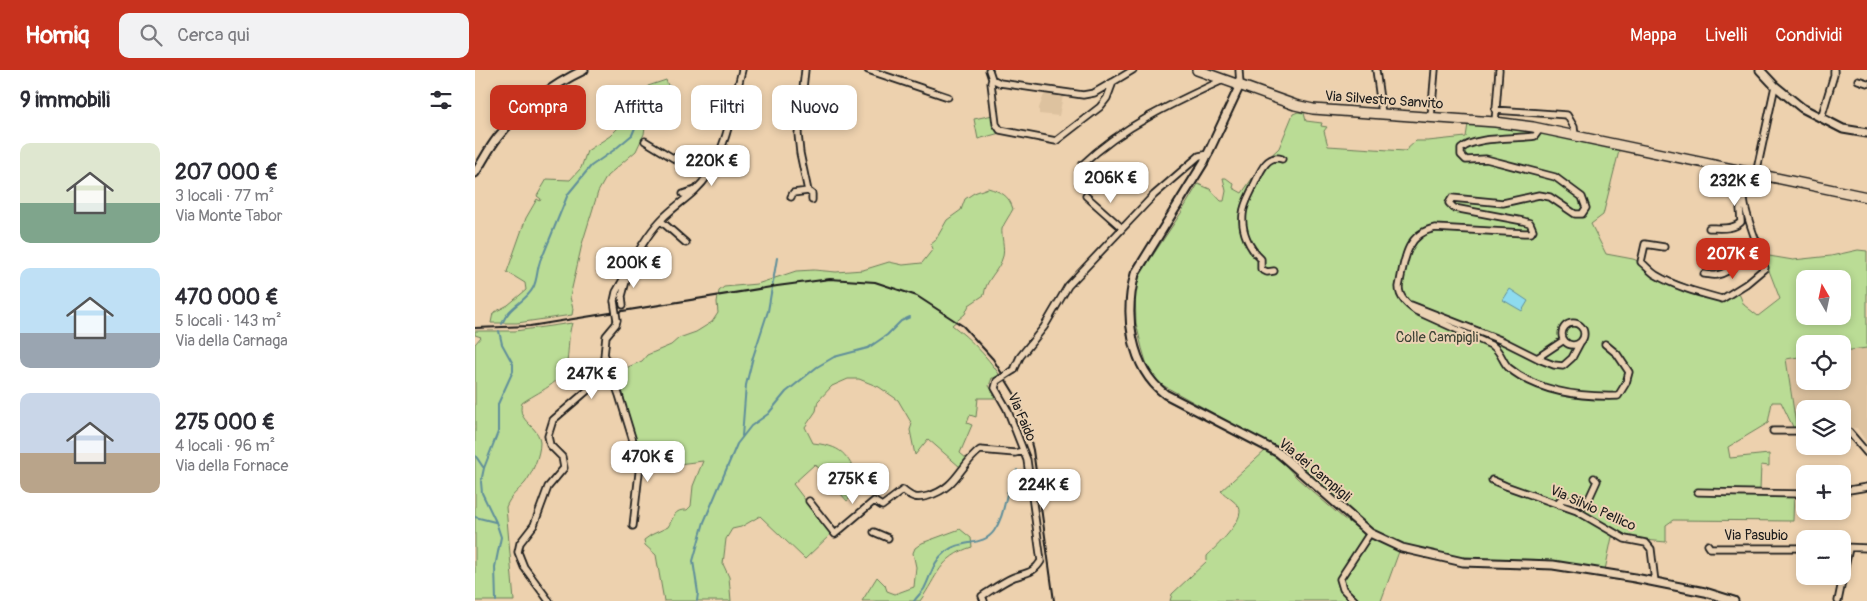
<!DOCTYPE html>
<html lang="it">
<meta charset="utf-8">
<style>
body{margin:0;font-family:Pangolin,sans-serif;background:#f2f2f3;color:#2b2b33;height:100vh;display:flex;flex-direction:column;font-size:19px;white-space:nowrap}
*{box-sizing:border-box;margin:0}
p{font-size:16px;color:#7c7c81}
.icon{flex:none;width:28px;height:28px;fill:none;stroke:currentColor;stroke-width:2;stroke-linecap:round;stroke-linejoin:round}
.map{position:relative;flex:1;overflow:hidden}
.panel{display:flex;flex-direction:column;background:#fff;width:475px}
.panel>*{flex:none}
.hud{position:absolute;left:15px;top:15px;width:475px;height:45px;display:flex;gap:10px}
.needle{width:32px;rotate:351deg}
.controls{position:absolute;left:1321px;top:200px;display:grid;gap:10px}
.controls a{display:grid;place-items:center;width:55px;height:55px;border-radius:10px;background:#fff;box-shadow:0 2px 8px #0003;font-size:25px}
.price{position:absolute;translate:-50% -42px;padding:0 11px;border-radius:10px;background:#fff;color:#222;font-size:16px;line-height:32px;filter:drop-shadow(0 1px 2px #0008)}
.price::after{content:'';position:absolute;left:50%;top:30px;width:15px;height:11px;margin-left:-8px;background:inherit;clip-path:polygon(0 0,100% 0,50% 100%)}
.price.selected{background:#c8321e;color:#fff}
ul{padding:0;list-style:none}
li{display:flex;align-items:center;gap:15px;height:125px;padding:0 20px}
li span{display:grid;place-items:center;flex:none;width:140px;height:100px;border-radius:10px;color:#555}
li>.icon{margin-inline-start:auto}
span .icon{width:60px;height:60px;fill:#fffc;stroke-width:1}
li b{font-size:21px}
h2{display:flex;justify-content:space-between;align-items:center;height:60px;padding:0 20px;font-size:21px}
.chip{padding:0 18px;border-radius:10px;background:#fff;box-shadow:0 2px 8px #0003;font-size:18px;line-height:45px}
.chip.selected{background:#c8321e;color:#fff}
header{display:flex;align-items:center;gap:30px;box-sizing:border-box;height:70px;padding:0 25px;background:#c8321e;color:#fff}
header strong{font-size:24px}
nav{display:flex;gap:28px;margin-inline-start:auto;font-size:18px}
.search{width:350px;height:45px;background:#f2f2f3;display:flex;align-items:center;gap:12px;box-sizing:border-box;padding:0 18px;border-radius:10px;color:#7c7c81;font-size:19px}
main{display:flex;flex:1;min-height:0}
.map>svg:first-child{display:block}
</style>
<header>
<strong>Homiq</strong>
<div class="search"><svg class="icon" aria-label="search" viewBox="0 0 24 24"><circle cx="10" cy="10" r="6"/><path d="M15 15l6 6"/></svg>Cerca qui</div>
<nav><a>Mappa</a><a>Livelli</a><a>Condividi</a></nav>
</header>
<main>
<section class="panel">
<h2>9 immobili<svg class="icon" aria-label="filters" viewBox="0 0 24 24"><path d="M4 7h16M4 17h16"/><circle cx="9" cy="7" r="2"/><circle cx="15" cy="17" r="2"/></svg></h2>
<ul>
<li><span style="background:linear-gradient(#dfe7d0 60%,#7fa58c 0)"><svg class="icon" aria-label="home" viewBox="0 0 24 24"><path d="M3 11l9-7 9 7M6 9v11h12V9"/></svg></span><div><b>207 000 €</b><p>3 locali · 77 m²</p><p>Via Monte Tabor</p></div></li>
<li><span style="background:linear-gradient(#bfe0f5 65%,#9aa5b1 0)"><svg class="icon" aria-label="home" viewBox="0 0 24 24"><path d="M3 11l9-7 9 7M6 9v11h12V9"/></svg></span><div><b>470 000 €</b><p>5 locali · 143 m²</p><p>Via della Carnaga</p></div></li>
<li><span style="background:linear-gradient(#c9d6e8 60%,#b9a48a 0)"><svg class="icon" aria-label="home" viewBox="0 0 24 24"><path d="M3 11l9-7 9 7M6 9v11h12V9"/></svg></span><div><b>275 000 €</b><p>4 locali · 96 m²</p><p>Via della Fornace</p></div></li>
</ul>
</section>
<div class="map">
<svg width="1392" height="531" viewBox="0 0 1392 531">
<rect width="100%" height="100%" fill="#edd1ae"/>
<filter id="ink" filterUnits="userSpaceOnUse"><feTurbulence type="fractalNoise" baseFrequency=".02" numOctaves="2"/><feDisplacementMap in="SourceGraphic" scale="10" xChannelSelector="R" yChannelSelector="G"/><feConvolveMatrix kernelMatrix="1 2 1 2 8 2 1 2 1" color-interpolation-filters="sRGB"/></filter>
<g filter="url(#ink)">
<path fill="#ddc29f" d="M570 22 588 26 584 46 564 44V38Z
M1392 278V373L1382 358 1368 357V339H1330V356L1321 355 1311 289 1330 286V311H1368V281Z"/>
<path fill="#badc95" stroke="#6b7c58" fill-rule="evenodd" d="M191 10 196 24 191 33 171 50 169 64 161 81 132 106 123 122 107 174 95 227 98 239 97 245 42 253H16L18 243 33 235 51 220 50 213 32 202 51 148 62 129 65 131 66 129 62 126 72 109 95 110 106 98 112 81 135 66 146 55 173 16Z
M823 42 829 43 831 51 847 53 846 56 852 57 849 61 853 76 930 81 941 71H953L991 67 993 54 1041 56 1142 78 1144 81 1128 145 1116 154 1131 184 1158 189 1168 193 1181 203 1246 228 1262 219 1269 235 1283 246 1305 229 1288 185 1318 190 1356 186 1383 180 1392 181V278L1368 281V274H1330V286L1311 289 1321 355 1320 361 1306 332H1297L1293 353 1253 377 1255 388 1294 384V396L1286 395 1285 420 1319 421 1318 451 1198 450 1191 455V472L1137 467 1130 500 1081 491 989 490 928 476 894 460 814 385 682 312 672 295 667 278 661 253 660 220 666 203 706 143 723 114 735 119 746 131H749L751 121 748 108H751L759 114 758 118 767 123 788 93 804 78 818 44ZM1330 209H1368V246H1330Z
M518 45 525 63 503 69 499 49Z
M513 118C526 122 534 125 538 139 535 145 529 153 527 159 526 165 530 178 528 186 524 202 511 208 509 225L494 235 490 244 477 255C495 269 511 285 524 304L521 308H517L514 316 523 328H503L501 347 495 345 492 353 497 355 485 383 492 389 485 397 453 369 440 385 435 360 437 354 423 330 404 317 384 309H373L357 316 343 331 341 341 330 357 338 373C373 377 371 387 388 416L372 431 340 394 318 414 356 464 330 489 285 446 266 457 257 459 251 469 248 494 254 507 256 531H189L181 485 170 475 169 470 176 465 193 457C199 447 199 439 212 440L216 436 218 416 228 391 170 398V388L157 359 144 308 153 297 167 291 172 285 196 275 204 268 221 262 237 252 243 243 242 232 244 221 249 217 282 214 321 201 339 200 361 202 388 200 414 192 428 195 447 193 458 179 456 174 460 171 472 150 486 140 490 129 499 123Z
M97 253C93 266 94 278 92 292 89 313 62 322 47 333 41 352 65 356 65 373 65 385 57 404 50 413 42 422 36 425 31 437L39 531H0V274L6 267 0 265V261H40Z
M791 380 810 395 822 408 868 448 891 464 863 510 878 531H695L697 524 732 491V486C740 477 771 450 764 437 760 431 751 426 746 421Z
M485 459 496 468 497 477C464 487 463 506 445 531H387L402 507 410 515 412 521 420 524 439 517 441 497 438 483 440 478 447 473Z
M894 464 925 479 906 531H885L869 514 868 508Z"/>
<path fill="#8edbee" stroke="#608f9a" d="M1035 219 1053 231 1047 241 1028 230Z"/>
<g fill="none" stroke-linecap="round" stroke-linejoin="round">
<path stroke="#608f9a" stroke-width="2" d="M27 254C34 235 50 233 58 218 64 207 61 193 69 183L93 124 116 96 139 80 157 65 165 46 194 16
M267 366 271 315 278 287 293 241 302 188
M0 385 8 397
M0 447 20 452
M21 531 20 497 26 467 21 452 7 423 6 412 9 398 23 362V334L38 301V294L27 274 24 261
M222 531 223 523 218 491 229 452 262 374 276 356 293 344 311 322 342 297 359 287 393 278 412 265 426 251 435 247
M439 531C442 527 446 523 449 519 456 506 458 491 470 482 486 469 508 477 519 461 532 443 529 418 542 400"/>
<g stroke="#1c1c1c" stroke-width="9">
<path id="minor" d="M330 0 323 64 325 83 333 121 337 124V130
M393 0 473 27
M514 0 517 9 525 13 608 25 619 23 638 12
M764 0 765 15
M901 0 907 44
M517 9 516 13 521 54 525 60 581 71 625 37 632 28 638 12 658 0
M1383 10 1392 13
M1020 40 1092 45 1099 57 1100 66
M956 47 960 0
M1346 48 1359 5V0
M1020 52 1024 0
M1065 59 1060 66C1041 69 1000 66 986 79V85L991 90 1011 89 1080 107 1107 127 1111 138 1107 144H1100L1075 127 1064 125 1028 133 977 128 974 133 979 138 1048 151 1055 153 1058 160 1056 163H1049L960 158C930 164 929 193 924 217 924 228 933 235 941 241L1018 276C1027 283 1027 292 1034 298 1063 322 1107 327 1143 326L1151 313 1154 302 1142 284 1130 274
M170 71 221 102 232 106
M607 95C648 56 698 33 748 10
M1281 104 1300 16
M208 124 220 120
M611 126 647 158
M316 127 318 123 333 121
M186 151 211 173
M1234 158C1245 158 1258 160 1266 152L1265 139 1269 129
M1189 177 1170 174 1166 192C1171 196 1176 202 1181 205 1201 217 1225 223 1247 229L1271 214 1290 198C1283 171 1260 129 1271 102
M799 201 792 202 786 199V189C774 178 766 161 768 144 769 133 775 125 779 115 784 105 791 83 807 89
M1229 204C1233 204 1238 206 1242 205 1256 203 1275 183 1282 171
M139 231 141 222C155 198 167 170 186 150 201 134 221 124 233 105 253 74 258 35 267 0
M148 235 147 226 151 211
M936 235 1028 271 1066 290 1079 295 1088 296 1097 288 1105 273
M1087 264a11 11 0 1 1 22 0a11 11 0 1 1-22 0Z
M130 286 144 325 165 394 158 456
M1062 288 1089 270
M539 300 545 287 569 257 593 216 679 125 724 86 734 84
M1298 361H1330
M1368 361 1374 362 1392 383
M1017 410 1031 416 1102 441 1150 469 1171 473 1176 479 1180 512
M1368 421 1392 417
M1223 422 1330 424
M334 431 360 464 399 431 407 436 428 420C437 428 442 429 453 426 482 418 485 395 505 380L540 383 548 381
M1084 435 1085 430 1088 429 1111 435 1122 411 1119 408
M399 462 413 468
M1233 475 1235 478H1330
M1368 477 1392 478
M74 531 49 497 43 482 45 473 59 455 73 417 89 398 87 387 75 375 73 366 78 350 121 313 126 305 128 297 131 266 141 254 142 250
M509 531 507 526C517 520 527 512 539 507 550 503 559 503 566 491L552 390 532 339 520 318 522 311
M880 531 868 519 865 509 895 463
M1363 531 1374 478"/>
</g>
<g stroke="#1c1c1c" stroke-width="11">
<path id="tertiary" d="M1285 0 1300 16 1327 38 1368 59 1392 63
M765 15 729 92 660 204C649 244 655 297 690 324L804 383 895 463 927 478 988 492 1078 495 1160 508 1230 522 1259 531
M0 103C8 91 14 78 23 67 45 39 77 15 109 0"/>
</g>
<g stroke="#1c1c1c" stroke-width="12">
<path id="primary" d="M722 0 820 35 838 39 1020 52 1058 57 1392 127"/>
</g>
<use href="#minor" stroke="#ebd2b3" stroke-width="5.5"/>
<use href="#tertiary" stroke="#ebd2b3" stroke-width="7"/>
<use href="#primary" stroke="#ebd2b3" stroke-width="9"/>
<path stroke="#1c1c1c" stroke-width="2" d="M0 258 55 256 302 216 355 209 400 212 442 226 488 256 518 289 542 328 551 353 558 380 579 531"/>
<g stroke="#1c1c1c" stroke-width="9" stroke-linecap="butt">
<path id="minor-bridge" d="M139 231 142 250
M522 311 539 300"/>
</g>
<use href="#minor-bridge" stroke="#ebd2b3" stroke-width="5.5"/>
</g>
</g>
<g text-anchor="middle" dominant-baseline="central" stroke-width="4" stroke-linejoin="round" paint-order="stroke">
<g font-size="14" fill="#1c1c1c" stroke="#ebd2b3">
<text transform="translate(909 30) rotate(4)">Via Silvestro Sanvito</text>
<text transform="translate(547 347) rotate(67)">Via Faido</text>
<text transform="translate(840 400) rotate(40)">Via dei Campigli</text>
<text transform="translate(1118 438) rotate(24)">Via Silvio Pellico</text>
<text x="1281" y="465">Via Pasubio</text>
</g>
<g font-size="14" fill="#3c4234" stroke="#ebd2b3">
<text x="962" y="267">Colle Campigli</text>
</g>
</g>
</svg>
<div class="controls">
<a><svg class="needle" viewBox="-14 -14 28 28"><path d="M0-13l5 13h-10z" fill="#e53935"/><path d="M0 13l5-13h-10z" fill="#7c7c81"/></svg></a>
<a><svg class="icon" aria-label="locate" viewBox="0 0 24 24"><circle cx="12" cy="12" r="6"/><path d="M12 2v4M12 18v4M2 12h4M18 12h4"/></svg></a>
<a><svg class="icon" aria-label="layers" viewBox="0 0 24 24"><path d="M12 4l9 5-9 5-9-5zM3 14l9 5 9-5"/></svg></a>
<a>+</a>
<a>−</a>
</div>
<b class="price" style="left:237px;top:117px">220K €</b>
<b class="price" style="left:636px;top:134px">206K €</b>
<b class="price" style="left:1260px;top:137px">232K €</b>
<b class="price selected" style="left:1258px;top:210px">207K €</b>
<b class="price" style="left:159px;top:219px">200K €</b>
<b class="price" style="left:117px;top:330px">247K €</b>
<b class="price" style="left:173px;top:413px">470K €</b>
<b class="price" style="left:378px;top:435px">275K €</b>
<b class="price" style="left:569px;top:441px">224K €</b>
<div class="hud">
<a class="chip selected">Compra</a>
<a class="chip">Affitta</a>
<a class="chip">Filtri</a>
<a class="chip">Nuovo</a>
</div>
</div>
</main>
